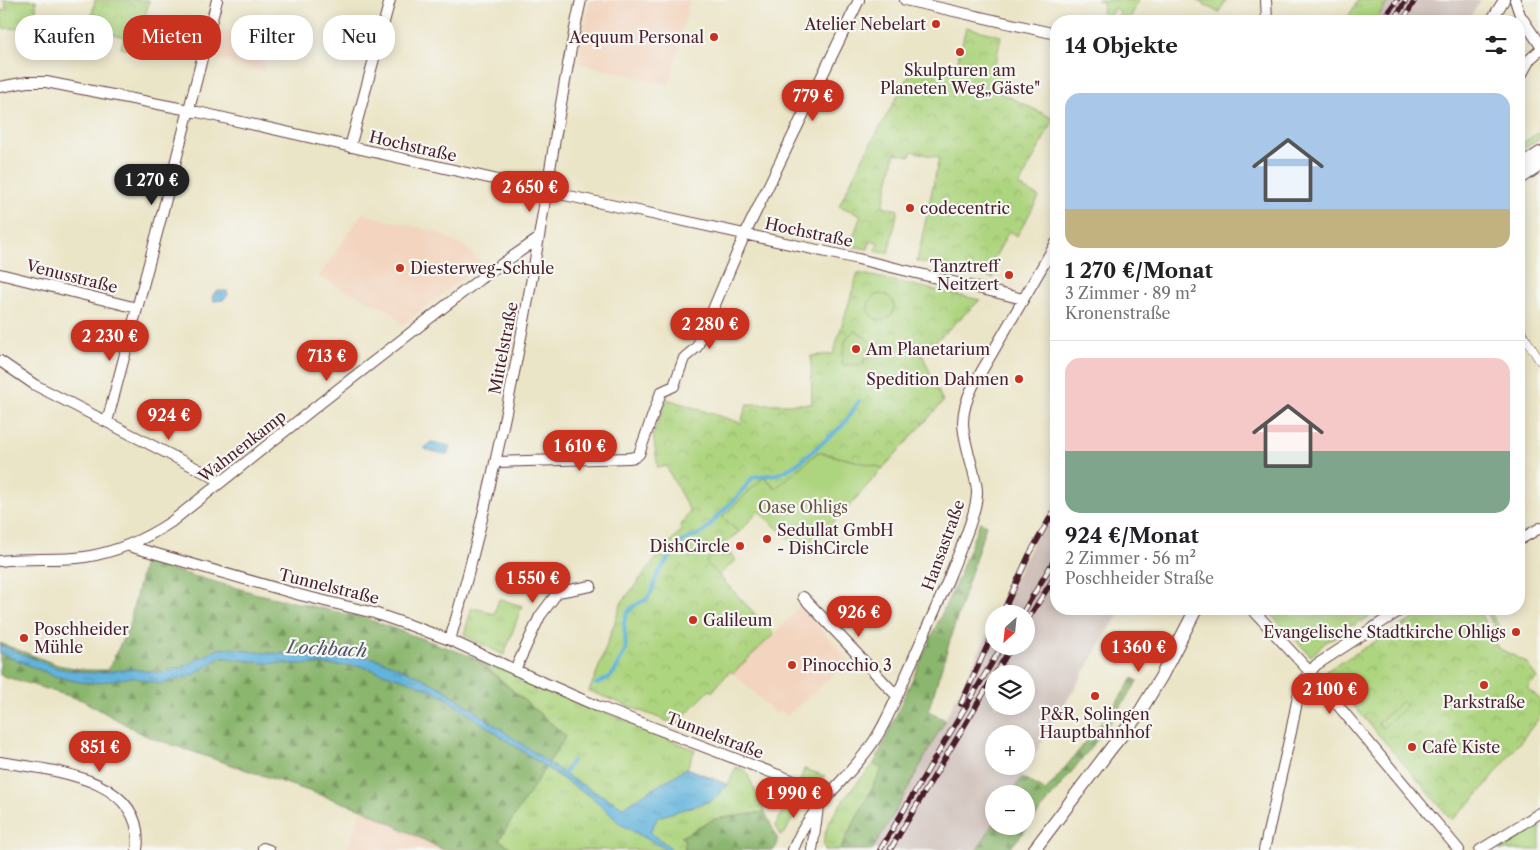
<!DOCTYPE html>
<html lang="de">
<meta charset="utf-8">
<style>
body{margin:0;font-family:"Libre Caslon Text",serif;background:#f2f2f2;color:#202124;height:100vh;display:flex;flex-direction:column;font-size:19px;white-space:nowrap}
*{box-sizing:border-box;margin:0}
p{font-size:16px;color:#757577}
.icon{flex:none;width:28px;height:28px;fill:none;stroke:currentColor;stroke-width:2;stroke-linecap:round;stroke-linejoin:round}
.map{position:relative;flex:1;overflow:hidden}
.sheet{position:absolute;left:1050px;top:15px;width:475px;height:600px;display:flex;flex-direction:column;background:#fff;border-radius:20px;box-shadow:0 2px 12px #0003}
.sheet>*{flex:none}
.hud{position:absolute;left:15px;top:15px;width:475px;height:45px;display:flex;gap:10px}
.needle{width:32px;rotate:207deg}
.fabs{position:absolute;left:985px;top:605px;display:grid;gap:10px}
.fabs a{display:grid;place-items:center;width:50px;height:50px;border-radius:50%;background:#fff;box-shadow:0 2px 12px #0003;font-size:25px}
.price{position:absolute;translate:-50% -42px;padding:0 11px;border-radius:18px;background:#c8321e;color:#fff;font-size:16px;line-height:32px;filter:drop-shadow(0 1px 2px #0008)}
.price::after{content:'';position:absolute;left:50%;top:30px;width:15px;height:11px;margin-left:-8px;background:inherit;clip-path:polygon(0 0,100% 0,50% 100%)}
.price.on{background:#222;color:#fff}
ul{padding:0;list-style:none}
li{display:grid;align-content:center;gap:10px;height:265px;padding:0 15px}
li+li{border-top:1px solid #e0e0e0}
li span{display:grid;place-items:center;height:155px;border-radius:15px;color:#555}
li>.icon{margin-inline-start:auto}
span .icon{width:90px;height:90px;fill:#fffc;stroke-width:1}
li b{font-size:21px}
h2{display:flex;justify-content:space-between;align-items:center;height:60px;padding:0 15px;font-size:21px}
.chip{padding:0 18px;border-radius:20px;background:#fff;box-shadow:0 2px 12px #0003;font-size:18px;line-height:45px}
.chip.on{background:#c8321e;color:#fff}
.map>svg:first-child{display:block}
</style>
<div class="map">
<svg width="1540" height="850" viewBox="0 0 1540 850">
<defs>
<pattern id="grass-tufts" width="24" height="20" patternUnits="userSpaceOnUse" patternTransform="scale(1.25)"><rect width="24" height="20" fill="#add47e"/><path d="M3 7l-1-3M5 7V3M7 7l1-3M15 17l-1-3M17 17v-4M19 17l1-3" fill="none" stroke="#96b66d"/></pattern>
<pattern id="forest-firs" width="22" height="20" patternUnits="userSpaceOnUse" patternTransform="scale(1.25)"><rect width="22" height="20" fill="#8ab66d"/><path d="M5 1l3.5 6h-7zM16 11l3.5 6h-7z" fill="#73935a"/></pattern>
<pattern id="park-crowns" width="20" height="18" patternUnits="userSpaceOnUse" patternTransform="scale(1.25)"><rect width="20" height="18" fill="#add47e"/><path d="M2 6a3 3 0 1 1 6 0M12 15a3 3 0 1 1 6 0" fill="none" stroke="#96b66d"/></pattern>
<pattern id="water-ripples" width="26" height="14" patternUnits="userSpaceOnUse" patternTransform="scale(1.25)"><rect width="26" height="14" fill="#62b4dd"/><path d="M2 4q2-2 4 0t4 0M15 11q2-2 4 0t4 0" fill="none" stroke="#5392b3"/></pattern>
</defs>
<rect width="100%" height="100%" fill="#f6f6f2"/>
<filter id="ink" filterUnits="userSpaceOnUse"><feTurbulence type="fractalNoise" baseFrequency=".02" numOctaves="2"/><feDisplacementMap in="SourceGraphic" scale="10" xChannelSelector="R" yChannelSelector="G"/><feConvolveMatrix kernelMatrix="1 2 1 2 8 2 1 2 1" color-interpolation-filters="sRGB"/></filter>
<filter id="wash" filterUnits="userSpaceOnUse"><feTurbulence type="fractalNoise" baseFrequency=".0096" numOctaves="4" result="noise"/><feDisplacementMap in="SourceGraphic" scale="20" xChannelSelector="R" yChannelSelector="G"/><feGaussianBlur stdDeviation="1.12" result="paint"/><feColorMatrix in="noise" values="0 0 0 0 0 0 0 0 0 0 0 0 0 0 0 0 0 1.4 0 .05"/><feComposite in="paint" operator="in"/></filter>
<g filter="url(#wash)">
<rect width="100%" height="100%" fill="#ebe5c7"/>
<path fill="#f3d4be" d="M590 0H690L669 85 578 63Z
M223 30 283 47 280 57 268 54 263 71 215 58Z
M362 214 434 231 466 248 482 263 402 325 392 312 318 277Z
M801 606 849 661 787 716 780 710 776 714 733 673 774 634Z
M362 809 444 850H347Z"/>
<path fill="#cfc0ba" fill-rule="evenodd" d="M1358 0H1481L1468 21H1346Z
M1056 502V609H1122L1011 794H994V822L977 850H872L893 816 945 720 994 621V646H1026V614H998L1036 536ZM994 674H1026V706H994ZM994 734H1026V766H994Z"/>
<path fill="url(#grass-tufts)" stroke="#7c7a54" d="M1 0H36L37 29 2 28 1 10H6L5 1Z
M1358 0H1389L1375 21H1346Z
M1540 132V138L1519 152V145Z
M723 545 736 560 718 576 706 562Z
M499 599 522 606 504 655 464 635 472 607 494 614Z
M1484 609H1488L1507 638 1502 640Z
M476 658 695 750 687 768 728 785 736 767 746 771 765 812 715 819 682 837 684 838 685 850H514L498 840 565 736Z
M874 764 882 769 840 850H825C816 826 859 781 874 764Z"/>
<path fill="url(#forest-firs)" stroke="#6a6a4c" d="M980 522 986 525 928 711 945 720 893 816 872 850H840L882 769 874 764 958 578Z
M144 562 258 594 364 618 473 657 566 736 499 840 514 850H444L362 809 146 736 82 700 0 675V643L58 665 86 670H108L129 626Z
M1133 678 1138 681 1105 730 1009 850H977L994 822V826H1026V794H1011L1022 777 1046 791 1111 711Z
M765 812 777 838V845L774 850H685L684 839 681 837 715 819Z"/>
<path fill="url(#park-crowns)" stroke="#7c7a54" d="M95 0H149L138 52 121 48 124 37 90 28 92 17 96 18V15H92Z
M966 27 1001 36 995 66 1004 68 997 91 1054 119 1019 186 1039 197 1017 236 1009 231 994 259 997 261 993 278 917 261 939 158 912 151 910 156 895 153 883 206 898 210 888 254 876 251 878 242 870 240 868 249 850 246 861 215 839 206 862 159 914 67 927 70 928 66 955 72Z
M858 273 980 300 922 354 943 402 883 468 818 452 776 489 765 477 722 517 739 532 723 545 706 562 774 634 733 673 730 671 712 692 710 690 684 716 680 726 589 691 597 672 622 602 662 551 681 530 680 527 690 511 666 466 658 468 653 435 667 399 741 423 747 404H812L811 356 833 354Z
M1430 609H1478L1498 648 1526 662 1537 678 1527 688 1540 699V717L1478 795 1452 820 1335 684 1326 671Z"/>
<path fill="#add47e" stroke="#7c7a54" d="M1097 0H1139L1129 21H1124L1125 19 1118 17 1120 12 1114 8 1107 21H1100L1104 3Z
M1197 0H1226L1219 13Z
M868 307a13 13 0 1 1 26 0a13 13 0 1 1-26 0Z
M855 330 877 346 872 345 869 348 867 354 872 358 864 359 863 361 865 364 842 365C843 351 843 338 855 330Z
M818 452 883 468 840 516 803 553 759 511 739 532 722 517 764 477 776 488Z
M1266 609H1375L1367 619 1366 618 1362 622 1360 620 1354 626 1352 624 1343 633 1327 641 1311 656Z
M1402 701 1407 706 1382 728 1378 723Z
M804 769 825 776 795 813 785 833 781 835 775 825 800 782Z
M1540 824V850H1499Z"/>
<path fill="url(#water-ripples)" stroke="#566a84" d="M218 291H227L228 295 223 300 214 301 212 298 214 293Z
M431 442 450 446 448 455 427 450 424 448Z
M0 645 57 668 92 673 133 669 159 673 181 668 218 649 233 648 253 652 315 656 358 655 378 659 416 675 444 689 570 778 623 807 687 768 728 785 711 801 658 817 650 832 671 848 670 850H667L620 824 601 805 590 796 567 782 441 695 414 683 360 666 262 663 221 657 197 673 188 677 160 684 132 677 94 683 79 682 54 676 0 653Z"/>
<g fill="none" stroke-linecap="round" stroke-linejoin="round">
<path stroke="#62b4dd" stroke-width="4" d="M596 684 610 677 615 671 626 649 624 622 627 613 635 605 647 599 652 591 657 575 675 549 681 542 704 532 716 518 738 496 753 477 778 474 785 471 800 462 843 425 859 401
M563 775 572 761"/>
</g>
</g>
<g filter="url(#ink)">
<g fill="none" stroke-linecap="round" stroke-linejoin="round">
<g stroke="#623d42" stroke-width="9">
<path id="pedestrian" d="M1519 328 1540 361"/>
</g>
<g stroke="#623d42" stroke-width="12">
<path id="minor" d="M905 0 1056 34
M1266 0 1267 21
M1515 0 1520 15 1540 45
M1491 21 1504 0
M1519 79 1530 59 1540 50
M0 87 27 82H46L189 110 546 191 854 258 1023 299
M350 147 390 0
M0 274 137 308
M0 361 35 385 221 481
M107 422 166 199 217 0
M496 462 629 458 635 457 639 454 661 392 674 386 684 358 697 347 745 234 859 0
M1519 540 1540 528
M129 546 300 595 374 613 412 626 450 640 531 677 597 706 794 781
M0 561C28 557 57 561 85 557 117 552 144 540 171 522L323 401 480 279 538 239
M803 597 897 696
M1252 609 1310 672 1459 850
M450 640C485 519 511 396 533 272 549 181 561 90 581 0
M515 670 540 616 558 592 591 586
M0 762C50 770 147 777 137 850
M263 848 269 850
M793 850C809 806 849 779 874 741 890 717 900 688 912 662 924 633 938 605 950 575 958 554 977 514 977 492 977 484 974 475 972 466 963 433 957 418 973 386L1056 243
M812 850 818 808
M1264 850 1291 732 1299 691 1304 679 1316 665 1402 609
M1480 850 1540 813"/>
</g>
<g stroke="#623d42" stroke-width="14">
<path id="tertiary" d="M1519 167 1540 153
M1519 179 1540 165
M1034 850 1112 747 1138 715 1161 677 1196 609"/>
</g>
<use href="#pedestrian" stroke="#fff" stroke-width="8"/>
<use href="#minor" stroke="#fff" stroke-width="10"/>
<use href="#tertiary" stroke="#fff" stroke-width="12"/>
<g stroke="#4a1f2b" stroke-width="5.5">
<path id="rail" d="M1381 21 1397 0
M1393 21 1406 0
M1403 21 1415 0
M1002 614 1029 555 1056 507
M1022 614 1056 557
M1026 622 1056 575
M995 674 1012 646
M961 704 994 631
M880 850 1002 646
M890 850 994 676"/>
</g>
<use href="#rail" stroke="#f6f6f2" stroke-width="4" stroke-dasharray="11" stroke-linecap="butt"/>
</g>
</g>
<g fill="#c8321e" stroke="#f6f6f2" stroke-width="2">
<circle cx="936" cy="24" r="5"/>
<circle cx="714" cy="37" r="5"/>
<circle cx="960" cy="52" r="5"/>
<circle cx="910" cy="208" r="5"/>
<circle cx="400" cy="268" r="5"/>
<circle cx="1009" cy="275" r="5"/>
<circle cx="856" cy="349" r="5"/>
<circle cx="1019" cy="379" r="5"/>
<circle cx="767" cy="539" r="5"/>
<circle cx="740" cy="546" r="5"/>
<circle cx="693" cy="620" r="5"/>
<circle cx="1516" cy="632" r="5"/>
<circle cx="24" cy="638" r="5"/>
<circle cx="792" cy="665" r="5"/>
<circle cx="1484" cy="685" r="5"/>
<circle cx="1095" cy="696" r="5"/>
<circle cx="1412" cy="747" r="5"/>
</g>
<g text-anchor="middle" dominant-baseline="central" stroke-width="4.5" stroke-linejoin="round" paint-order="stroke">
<g font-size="16" fill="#4a1f2b" stroke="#f6f6f2" text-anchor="start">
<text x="926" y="24" text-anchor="end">Atelier Nebelart</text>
<text x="704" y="37" text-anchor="end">Aequum Personal</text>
<text x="960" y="70" text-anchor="middle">Skulpturen am<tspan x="960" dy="18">Planeten Weg„Gäste"</tspan></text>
<text x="920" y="208">codecentric</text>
<text x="999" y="266" text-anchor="end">Tanztreff<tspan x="999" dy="18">Neitzert</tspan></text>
<text x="410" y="268">Diesterweg-Schule</text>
<text x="866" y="349">Am Planetarium</text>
<text x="1009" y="379" text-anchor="end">Spedition Dahmen</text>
<text x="777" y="530">Sedullat GmbH<tspan x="777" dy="18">- DishCircle</tspan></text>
<text x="730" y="546" text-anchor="end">DishCircle</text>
<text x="703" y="620">Galileum</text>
<text x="34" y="629">Poschheider<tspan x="34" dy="18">Mühle</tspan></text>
<text x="1506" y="632" text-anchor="end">Evangelische Stadtkirche Ohligs</text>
<text x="802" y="665">Pinocchio 3</text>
<text x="1484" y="702" text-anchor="middle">Parkstraße</text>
<text x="1095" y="714" text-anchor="middle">P&amp;R, Solingen<tspan x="1095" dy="18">Hauptbahnhof</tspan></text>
<text x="1422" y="747">Cafè Kiste</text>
</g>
<g font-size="16" fill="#4a1f2b" stroke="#f6f6f2">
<text transform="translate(413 146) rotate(13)">Hochstraße</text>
<text transform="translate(809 232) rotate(12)">Hochstraße</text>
<text transform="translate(72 276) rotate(14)">Venusstraße</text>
<text transform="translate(503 348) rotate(-79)">Mittelstraße</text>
<text transform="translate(242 446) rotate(-38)">Wahnenkamp</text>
<text transform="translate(943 545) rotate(-70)">Hansastraße</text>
<text transform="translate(329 586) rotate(14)">Tunnelstraße</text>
<text transform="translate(715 735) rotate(21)">Tunnelstraße</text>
</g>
<g font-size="16" fill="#685544" stroke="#f6f6f2">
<text x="803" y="507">Oase Ohligs</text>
</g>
<g font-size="18" font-style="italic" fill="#525369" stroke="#f6f6f2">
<text transform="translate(327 649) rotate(3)">Lochbach</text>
</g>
</g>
</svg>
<div class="fabs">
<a><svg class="needle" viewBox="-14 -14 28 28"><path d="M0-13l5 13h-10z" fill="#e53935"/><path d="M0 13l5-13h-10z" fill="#757577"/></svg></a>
<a><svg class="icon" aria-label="layers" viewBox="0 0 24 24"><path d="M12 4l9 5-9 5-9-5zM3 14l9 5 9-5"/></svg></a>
<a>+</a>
<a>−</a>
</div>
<b class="price" style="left:813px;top:122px">779 €</b>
<b class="price on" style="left:152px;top:206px">1 270 €</b>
<b class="price" style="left:530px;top:213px">2 650 €</b>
<b class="price" style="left:710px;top:350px">2 280 €</b>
<b class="price" style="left:110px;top:362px">2 230 €</b>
<b class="price" style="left:327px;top:382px">713 €</b>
<b class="price" style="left:169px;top:441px">924 €</b>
<b class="price" style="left:580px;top:472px">1 610 €</b>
<b class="price" style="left:533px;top:604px">1 550 €</b>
<b class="price" style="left:859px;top:638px">926 €</b>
<b class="price" style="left:1139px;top:673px">1 360 €</b>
<b class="price" style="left:1330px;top:715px">2 100 €</b>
<b class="price" style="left:100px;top:773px">851 €</b>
<b class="price" style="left:794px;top:819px">1 990 €</b>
<div class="hud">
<a class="chip">Kaufen</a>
<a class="chip on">Mieten</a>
<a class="chip">Filter</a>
<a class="chip">Neu</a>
</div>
<section class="sheet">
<h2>14 Objekte<svg class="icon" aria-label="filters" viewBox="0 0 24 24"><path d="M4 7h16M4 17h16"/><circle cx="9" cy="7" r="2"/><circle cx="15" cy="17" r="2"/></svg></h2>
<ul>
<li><span style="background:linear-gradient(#a9c7e8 75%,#c2b280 0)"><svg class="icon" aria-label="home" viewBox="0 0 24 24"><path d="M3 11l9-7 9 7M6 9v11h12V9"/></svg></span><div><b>1 270 €/Monat</b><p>3 Zimmer · 89 m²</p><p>Kronenstraße</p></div></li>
<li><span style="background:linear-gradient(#f6c9c9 60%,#7fa58c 0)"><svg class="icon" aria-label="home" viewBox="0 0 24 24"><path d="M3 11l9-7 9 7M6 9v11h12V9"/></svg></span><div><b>924 €/Monat</b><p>2 Zimmer · 56 m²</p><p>Poschheider Straße</p></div></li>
</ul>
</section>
</div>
